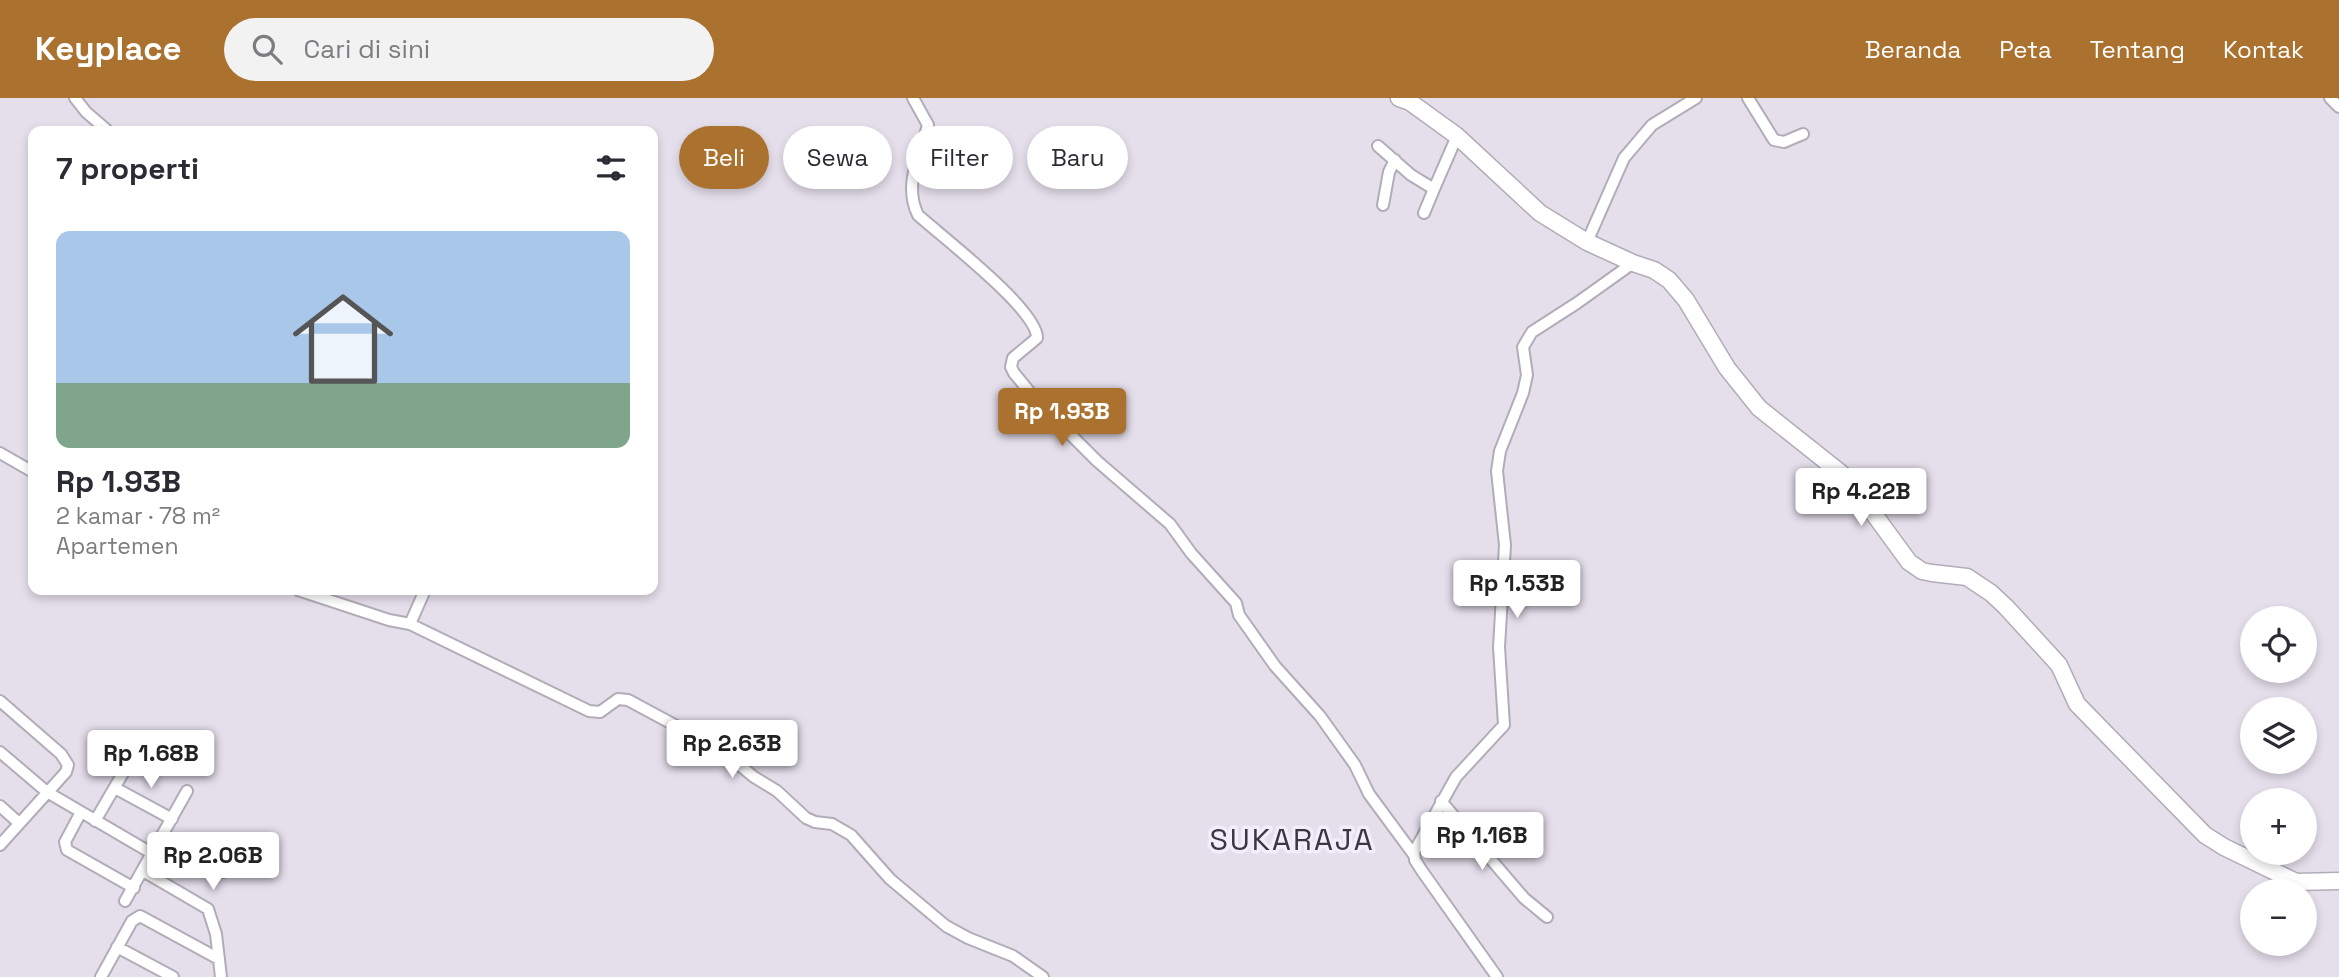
<!DOCTYPE html>
<html lang="id">
<meta charset="utf-8">
<style>
body{margin:0;font-family:"Space Grotesk",sans-serif;background:#f2f2f3;color:#2b2b33;height:100vh;display:flex;flex-direction:column;font-size:26px;white-space:nowrap}
*{box-sizing:border-box;margin:0}
p{font-size:23px;color:#7c7c81}
.icon{flex:none;width:38px;height:38px;fill:none;stroke:currentColor;stroke-width:2;stroke-linecap:round;stroke-linejoin:round}
.map{position:relative;flex:1;overflow:hidden}
.panel{position:absolute;left:28px;top:28px;width:630px;height:469px;display:flex;flex-direction:column;background:#fff;border-radius:14px;box-shadow:0 4px 10px #0003}
.panel>*{flex:none}
.guide{position:absolute;left:679px;top:28px;width:665px;height:63px;display:flex;gap:14px}
.fabs{position:absolute;left:2240px;top:508px;display:grid;gap:14px}
.fabs a{display:grid;place-items:center;width:77px;height:77px;border-radius:50%;background:#fff;box-shadow:0 4px 10px #0003;font-size:35px}
.price{position:absolute;translate:-50% -60px;padding:0 16px;border-radius:7px;background:#fff;color:#222;font-size:23px;line-height:46px;filter:drop-shadow(0 2px 4px #0008)}
.price::after{content:'';position:absolute;left:50%;top:42px;width:21px;height:16px;margin-left:-10px;background:inherit;clip-path:polygon(0 0,100% 0,50% 100%)}
.price.active{background:#aa712f;color:#fff}
ul{padding:0;list-style:none}
li{display:grid;align-content:center;gap:14px;height:371px;padding:0 28px}
li span{display:grid;place-items:center;height:217px;border-radius:14px;color:#555}
li>.icon{margin-inline-start:auto}
span .icon{width:126px;height:126px;fill:#fffc;stroke-width:1}
li b{font-size:30px}
h2{display:flex;justify-content:space-between;align-items:center;height:84px;padding:0 28px;font-size:30px}
.pill{padding:0 24px;border-radius:32px;background:#fff;box-shadow:0 4px 10px #0003;font-size:24px;line-height:63px}
.pill.active{background:#aa712f;color:#fff}
header{display:flex;align-items:center;gap:42px;box-sizing:border-box;height:98px;padding:0 35px;background:#aa712f;color:#fff}
header strong{font-size:33px}
nav{display:flex;gap:38px;margin-inline-start:auto;font-size:24px}
.search{width:490px;height:63px;background:#f2f2f3;display:flex;align-items:center;gap:18px;box-sizing:border-box;padding:0 24px;border-radius:38px;color:#7c7c81;font-size:26px}
.map>svg:first-child{display:block}
</style>
<header>
<strong>Keyplace</strong>
<div class="search"><svg class="icon" aria-label="search" viewBox="0 0 24 24"><circle cx="10" cy="10" r="6"/><path d="M15 15l6 6"/></svg>Cari di sini</div>
<nav><a>Beranda</a><a>Peta</a><a>Tentang</a><a>Kontak</a></nav>
</header>
<div class="map">
<svg width="2339" height="879" viewBox="0 0 2339 879">
<rect width="100%" height="100%" fill="#e5dfec"/>
<g fill="none" stroke-linecap="round" stroke-linejoin="round">
<g stroke="#b2acb9" stroke-width="14">
<path id="minor" d="M75 0 86 14 108 33
M913 0 928 27C920 57 903 87 918 117 941 138 1038 212 1037 240L1013 260 1011 269 1014 275 1037 303 1097 363 1170 426 1191 455 1236 505 1239 517 1275 568 1320 618 1355 667 1369 696 1414 757
M1748 0 1774 42 1784 44 1803 36
M2330 0 2339 9
M1378 48 1411 77 1434 91 1457 38
M1383 107 1389 74 1395 62
M1424 115 1434 91
M1587 144 1624 60 1652 27 1696 0
M0 355 33 374
M298 492 389 522 410 526 589 613 600 614 618 601 628 602 721 652 754 679 777 693 806 720 815 724 832 726 851 737 890 781 946 828 968 840 1013 858 1043 879
M410 526 425 492
M0 603 61 656 68 667 66 674 0 747
M0 654 47 694 153 756
M115 690 172 721
M1441 703 1524 800 1547 819
M0 708 19 725
M81 714 65 744 67 752 134 790
M95 723 123 675
M162 739 223 774
M143 773 208 811 216 836 221 879
M125 803 187 693
M117 849 173 879
M101 879 132 823 140 818 219 861
M1497 879 1422 773 1415 762 1414 754 1456 679 1504 627 1499 549 1505 447 1497 373 1500 353 1523 295 1527 277 1523 249 1532 234 1577 205 1633 165"/>
</g>
<g stroke="#b2acb9" stroke-width="19">
<path id="secondary" d="M1399 0 1410 4 1457 38 1540 115 1587 144 1633 165 1654 172 1669 182 1686 202 1727 270 1759 310 1842 376 1860 397 1909 464 1922 473 1932 475 1967 479 1991 495 2006 509 2059 567 2077 606 2205 737 2224 749 2296 784 2339 783"/>
</g>
<use href="#minor" stroke="#fff" stroke-width="10"/>
<use href="#secondary" stroke="#fff" stroke-width="16"/>
</g>
<g text-anchor="middle" dominant-baseline="central" stroke-width="7" stroke-linejoin="round" paint-order="stroke">
<g font-size="30" letter-spacing="2" fill="#3b3741" stroke="#f2edfa">
<text x="1292" y="741">SUKARAJA</text>
</g>
</g>
</svg>
<div class="fabs">
<a><svg class="icon" aria-label="locate" viewBox="0 0 24 24"><circle cx="12" cy="12" r="6"/><path d="M12 2v4M12 18v4M2 12h4M18 12h4"/></svg></a>
<a><svg class="icon" aria-label="layers" viewBox="0 0 24 24"><path d="M12 4l9 5-9 5-9-5zM3 14l9 5 9-5"/></svg></a>
<a>+</a>
<a>−</a>
</div>
<b class="price active" style="left:1062px;top:350px">Rp 1.93B</b>
<b class="price" style="left:1861px;top:430px">Rp 4.22B</b>
<b class="price" style="left:1517px;top:522px">Rp 1.53B</b>
<b class="price" style="left:732px;top:682px">Rp 2.63B</b>
<b class="price" style="left:151px;top:692px">Rp 1.68B</b>
<b class="price" style="left:1482px;top:774px">Rp 1.16B</b>
<b class="price" style="left:213px;top:794px">Rp 2.06B</b>
<div class="guide">
<a class="pill active">Beli</a>
<a class="pill">Sewa</a>
<a class="pill">Filter</a>
<a class="pill">Baru</a>
</div>
<section class="panel">
<h2>7 properti<svg class="icon" aria-label="filters" viewBox="0 0 24 24"><path d="M4 7h16M4 17h16"/><circle cx="9" cy="7" r="2"/><circle cx="15" cy="17" r="2"/></svg></h2>
<ul>
<li><span style="background:linear-gradient(#a9c7e8 70%,#7fa58c 0)"><svg class="icon" aria-label="home" viewBox="0 0 24 24"><path d="M3 11l9-7 9 7M6 9v11h12V9"/></svg></span><div><b>Rp 1.93B</b><p>2 kamar · 78 m²</p><p>Apartemen</p></div></li>
</ul>
</section>
</div>
